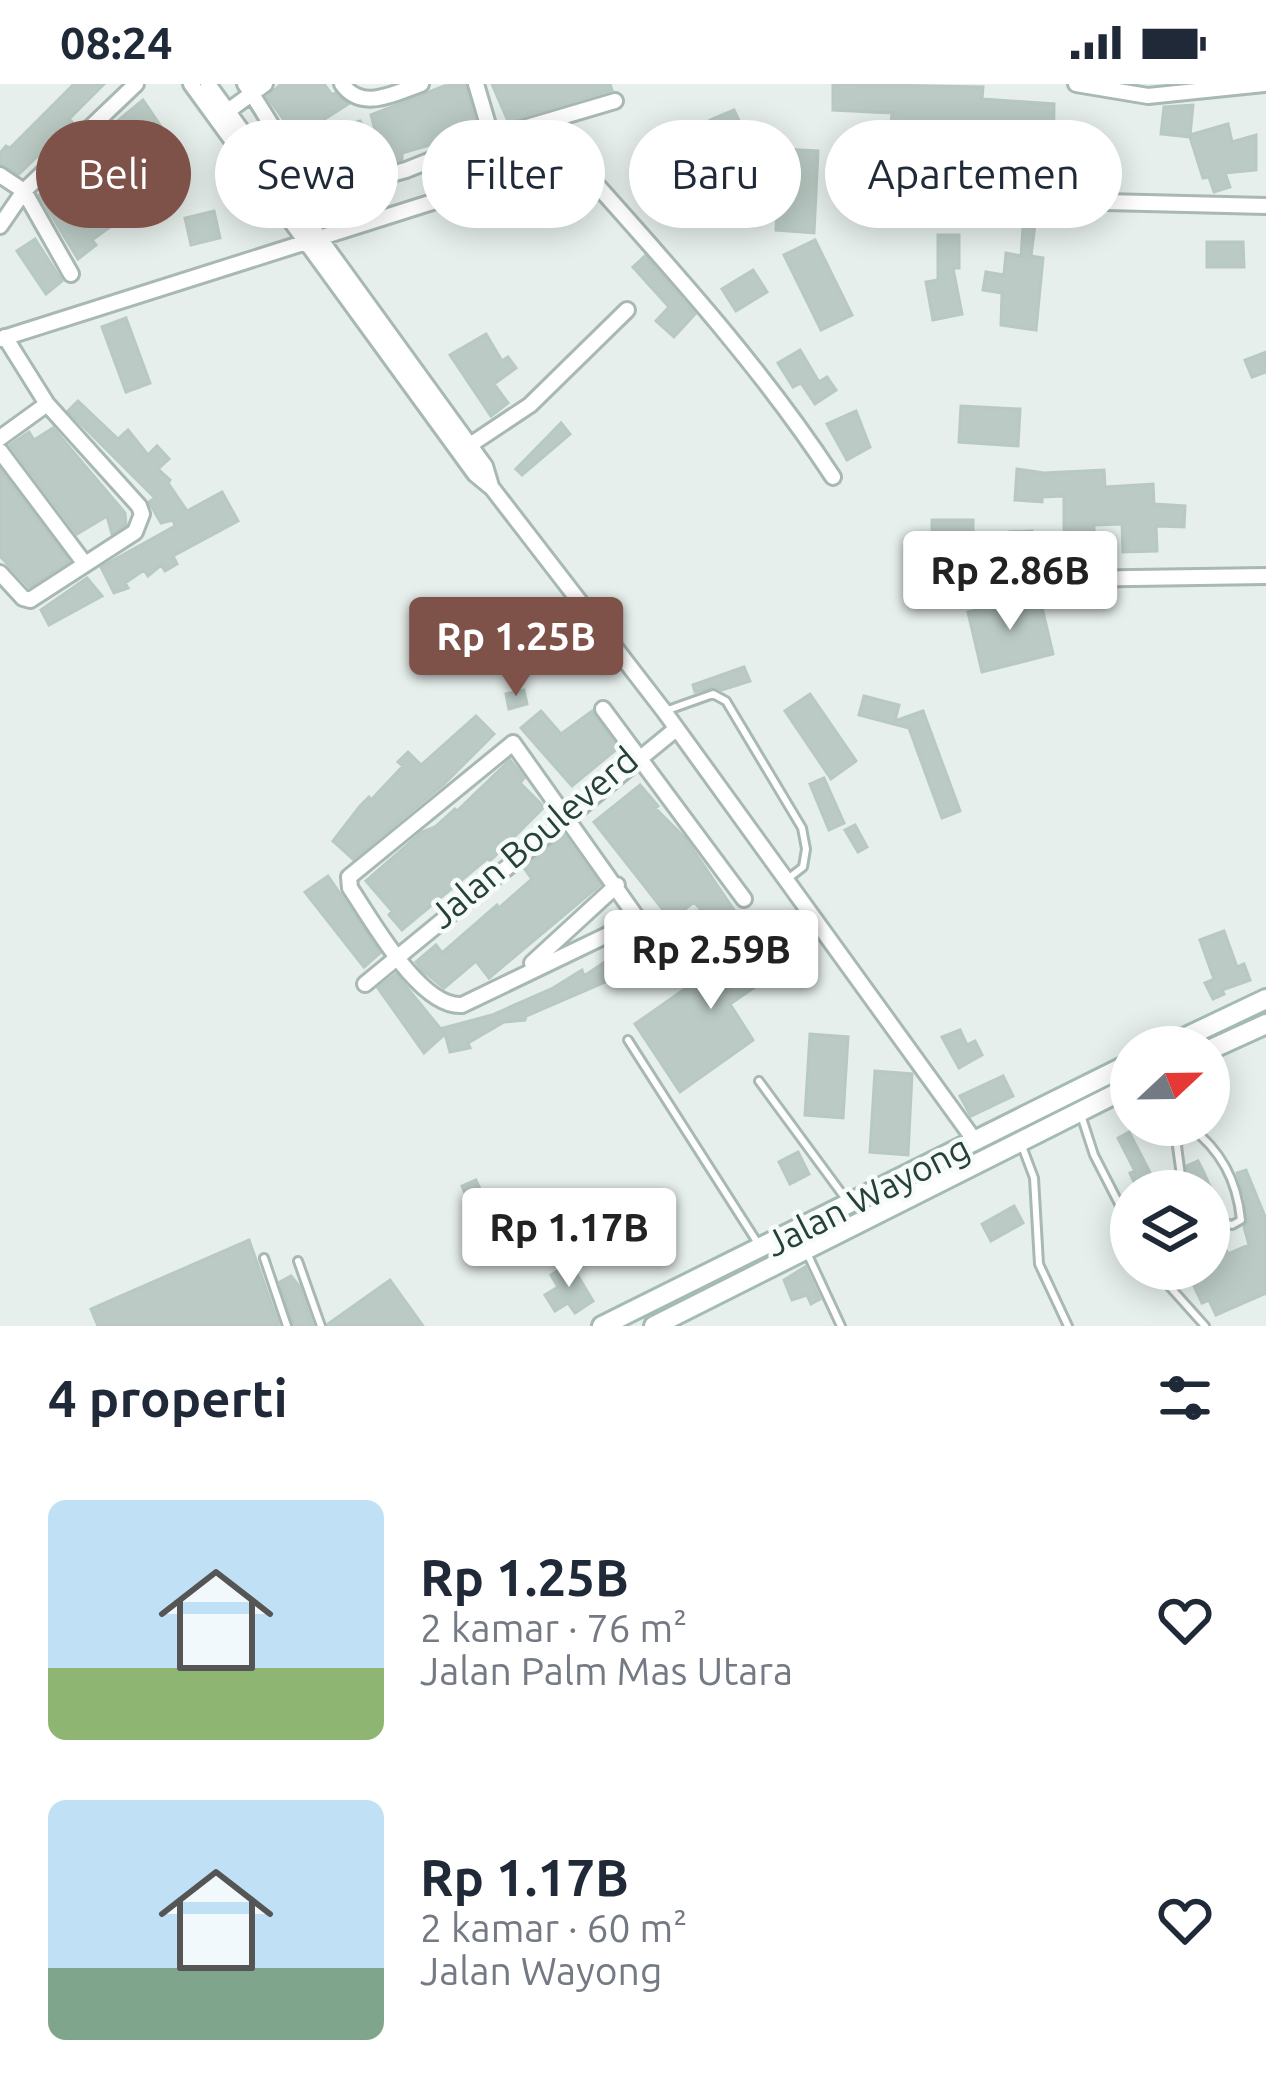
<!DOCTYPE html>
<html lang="id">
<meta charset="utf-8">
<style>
body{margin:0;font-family:Ubuntu,sans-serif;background:#f6f6f7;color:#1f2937;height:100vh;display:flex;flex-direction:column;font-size:45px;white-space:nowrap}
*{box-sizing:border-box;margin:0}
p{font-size:39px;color:#747a83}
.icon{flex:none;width:66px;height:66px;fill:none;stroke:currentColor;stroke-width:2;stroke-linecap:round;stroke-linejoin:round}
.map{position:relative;height:1242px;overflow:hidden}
.details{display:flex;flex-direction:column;background:#fff;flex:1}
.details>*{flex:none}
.top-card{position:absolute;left:36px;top:36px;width:1194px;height:108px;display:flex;gap:24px}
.needle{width:78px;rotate:68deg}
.controls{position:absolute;left:1110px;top:942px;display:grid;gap:24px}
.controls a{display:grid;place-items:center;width:120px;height:120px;border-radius:50%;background:#fff;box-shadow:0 6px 30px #0003;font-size:60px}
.price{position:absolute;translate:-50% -102px;padding:0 27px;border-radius:12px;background:#fff;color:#222;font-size:39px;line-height:78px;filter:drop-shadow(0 3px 6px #0008)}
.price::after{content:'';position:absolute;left:50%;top:72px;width:36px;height:27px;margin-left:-18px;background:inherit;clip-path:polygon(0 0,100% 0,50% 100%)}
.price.on{background:#7f5249;color:#fff}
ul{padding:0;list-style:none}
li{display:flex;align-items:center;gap:36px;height:300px;padding:0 48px}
li span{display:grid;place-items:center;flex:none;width:336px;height:240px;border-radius:18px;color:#555}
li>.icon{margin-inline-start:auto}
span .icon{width:144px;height:144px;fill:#fffc;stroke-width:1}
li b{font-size:51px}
h2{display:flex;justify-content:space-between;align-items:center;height:144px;padding:0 48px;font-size:51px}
.pill{padding:0 42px;border-radius:54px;background:#fff;box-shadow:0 6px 30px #0003;font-size:42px;line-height:108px}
.pill.on{background:#7f5249;color:#fff}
.status{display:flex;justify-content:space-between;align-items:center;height:84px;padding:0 60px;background:#fff;direction:ltr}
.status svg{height:33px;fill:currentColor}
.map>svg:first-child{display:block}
</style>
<div class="status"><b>08:24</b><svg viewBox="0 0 49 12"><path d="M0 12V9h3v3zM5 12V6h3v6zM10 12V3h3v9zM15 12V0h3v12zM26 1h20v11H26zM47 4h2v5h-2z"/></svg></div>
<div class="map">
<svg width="1266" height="1242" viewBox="0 0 1266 1242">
<rect width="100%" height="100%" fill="#e6efeb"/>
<path fill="#bbcac4" stroke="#b8c9c2" stroke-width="3" d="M74 0H104L69 35 72 38 69 42 19 90 0 80V69L6 62 10 64Z
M281 0H324L332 11 335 9 348 20 306 47 299 38 290 44 267 13Z
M465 0 476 40 460 43 461 52 457 53 402 69V75L356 88 344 50 323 68 311 52 360 37 383 76 371 31 444 2Z
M492 0H610L612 6 508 37Z
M833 0 983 3 982 15 1054 20 1053 86 1018 81 1022 48 919 43 918 97 841 96V73L888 74 892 29 833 26Z
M143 16 162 44 125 68 153 104 138 118 92 58Z
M1193 21 1190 51 1228 40 1232 58 1256 51V86L1225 89 1230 103 1214 108 1209 93 1203 94 1190 53 1161 50 1164 23Z
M734 26 760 82 732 101 710 36Z
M781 65 818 67 814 149 776 146Z
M460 76 467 95 444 102 438 85Z
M74 85 117 138 92 156 96 161 78 175 39 111Z
M214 127 220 154 191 161 185 134Z
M1024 130 1036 133 1031 172 1043 174 1036 246 1001 241 1002 209 983 206 986 188 1004 191 1006 169 1021 172Z
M938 151H959V184H953L962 230 933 236 926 198 938 196Z
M35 155 62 197 46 210 17 167Z
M815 156 852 231 821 246 784 171Z
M1207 158H1243L1244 183H1207Z
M645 172 695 230 674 253 656 237 669 223 633 183Z
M753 186 767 208 736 227 722 205Z
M126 234 150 299 126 308 102 243Z
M486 250 502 277 508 273 516 284 494 300 508 319 491 332 450 271Z
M800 266 819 298 827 293 836 306 815 320 801 299 793 303 778 279Z
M1266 268V288L1252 293 1245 276Z
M78 317 118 355 128 346 148 371 157 362 169 375 158 385 170 396 168 399 187 427 222 408 238 437 173 472 177 480 165 487 161 481 148 492 144 486 125 499 128 504 114 509 101 483 175 442 173 436 161 439 149 418 155 414 68 327Z
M961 322 1020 325 1018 362 959 358Z
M856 327 870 363 847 376 827 340Z
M561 339 570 350 522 391 516 385Z
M53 344 125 429 126 441 112 450 107 432 77 450 10 361 29 348 34 356Z
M1017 385 1044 389 1104 386 1105 403 1153 400 1154 420 1185 422 1184 443 1156 442 1157 467 1123 468 1122 440 1094 441V451H1064V412L1042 413V418L1015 416Z
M0 386 69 477 29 503 0 472Z
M932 436H973V498L943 497 944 457H932Z
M1032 447 1034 473 1010 474 1009 448Z
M87 494 102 512 49 541 41 526Z
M1039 511 1053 570 982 588 968 528Z
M744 583 750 597 722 606 713 603 695 608 693 601Z
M524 606 527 620 509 625 506 610Z
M810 610 856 677 831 695 785 627Z
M864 612 899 621 895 637 923 627 960 727 942 734 909 644 859 631Z
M541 627 561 650 592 627 618 664 572 702 521 644Z
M476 632 494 650 443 701 353 775 333 757 360 722 369 713 371 716 403 682 398 678 408 668 421 681Z
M510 676 524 694 520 699 544 723 490 777 488 774 476 784 402 846 389 831 392 827 366 797 422 748 435 743 455 725 457 727Z
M824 694 844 739 829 746 810 700Z
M640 701 658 722 655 724 685 754 734 826 716 842 694 818 671 836 594 738Z
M855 741 867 763 858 768 845 746Z
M564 751 600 801 489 894 476 877 444 904 422 886 416 878 436 861 442 869 497 821 499 824 532 795 524 784Z
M328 792 380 869 364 883 305 808Z
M765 842 790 879 730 920 753 956 680 1008 635 940 719 881 716 876Z
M1224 847 1237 883 1244 880 1250 896 1222 906 1224 910 1213 915 1205 899 1214 895 1200 856Z
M639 855 648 884 621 891 526 932 525 936 504 938 468 959 470 964 450 968 445 950 424 969 378 904 396 890 444 949 443 944 492 931 553 904 582 886 584 892Z
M960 946 967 961 975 957 982 971 959 984 942 953Z
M810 950 848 953 843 1034 805 1031Z
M875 987 912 990 908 1071 870 1068Z
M1003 992 1013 1012 971 1032 960 1012Z
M1129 1048 1154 1096 1158 1107H1138L1130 1089 1135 1087 1118 1054Z
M798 1068 809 1090 790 1100 779 1078Z
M1198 1077 1204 1089 1212 1107H1191L1187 1082Z
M1246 1086 1266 1135V1209L1216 1231 1209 1216 1202 1219 1186 1185H1209V1142L1214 1143 1228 1170 1249 1161 1244 1143 1248 1136 1245 1114 1237 1089Z
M476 1096 484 1114 470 1121 462 1102Z
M1014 1122 1023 1139 991 1157 982 1140Z
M249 1156 279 1242H98L91 1225Z
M570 1179 593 1217 575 1229 568 1219 555 1227 545 1211 558 1203 551 1191Z
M805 1183 820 1215 811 1220 807 1211 792 1216 784 1196Z
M291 1192 299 1202 313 1242H294L280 1198Z
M390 1196 423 1242H328V1240Z"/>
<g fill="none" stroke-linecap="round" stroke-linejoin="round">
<g stroke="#a8b8b2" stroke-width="12">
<path id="lane" d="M668 626 713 610 726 617 802 744 806 765 803 783 789 794
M628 956 759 1161
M759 997 848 1118
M1081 1031 1094 1071 1131 1143
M1182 1041 1177 1062 1183 1107
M1188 1041C1221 1066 1237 1096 1241 1136L1232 1141 1209 1134
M1022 1062 1034 1094 1039 1180 1068 1242
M807 1169 841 1242
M264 1174 287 1242
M298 1177 321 1242
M1154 1185 1205 1242"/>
</g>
<g stroke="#a8b8b2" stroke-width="20">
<path id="street" d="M191 0 475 390 492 404 664 627 975 1057
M208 0 485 382 491 402
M245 0C269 33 294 89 332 106L406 86 476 58 615 17
M342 0C362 28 394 9 421 0
M476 0 504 95
M1076 0 1148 12 1264 0
M228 27 265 0
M74 59 123 129
M0 91 24 107 71 190
M987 115 1266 122
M0 142 24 107 136 0
M0 255 562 77 579 81C668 181 759 280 833 393
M0 354 47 320
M470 361 530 321 627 226
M0 367 85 480
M0 489 23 514 30 516 135 448 142 430 139 422 47 320 5 253
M995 496 1266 492
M603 625 744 815
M513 659 635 831 626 842 462 921C420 924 372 836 350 804L349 793Z
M532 879 617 801
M365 900 676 645"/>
</g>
<g stroke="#a4bbb3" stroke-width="24">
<path id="secondary" d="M1165 963 1266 915
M1209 966 1266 940
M602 1242 1131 979
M654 1242 1131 1002"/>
</g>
<use href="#lane" stroke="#fff" stroke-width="6"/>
<use href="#street" stroke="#fff" stroke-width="14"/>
<use href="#secondary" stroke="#fff" stroke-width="18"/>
</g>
<g text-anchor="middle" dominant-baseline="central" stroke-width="9" stroke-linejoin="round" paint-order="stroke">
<g font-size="36" fill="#24423a" stroke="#f7fbf9">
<text transform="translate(533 753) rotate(-40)">Jalan Bouleverd</text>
<text transform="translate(867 1111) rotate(-27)">Jalan Wayong</text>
</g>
</g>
</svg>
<div class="controls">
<a><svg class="needle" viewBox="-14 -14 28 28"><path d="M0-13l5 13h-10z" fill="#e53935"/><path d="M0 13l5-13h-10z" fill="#747a83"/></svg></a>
<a><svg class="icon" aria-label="layers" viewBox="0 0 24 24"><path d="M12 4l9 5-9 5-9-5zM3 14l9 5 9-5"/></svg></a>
</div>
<b class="price" style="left:1010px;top:549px">Rp 2.86B</b>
<b class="price on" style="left:516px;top:615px">Rp 1.25B</b>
<b class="price" style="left:711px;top:928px">Rp 2.59B</b>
<b class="price" style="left:569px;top:1206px">Rp 1.17B</b>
<div class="top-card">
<a class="pill on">Beli</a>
<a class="pill">Sewa</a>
<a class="pill">Filter</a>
<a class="pill">Baru</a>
<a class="pill">Apartemen</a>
</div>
</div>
<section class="details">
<h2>4 properti<svg class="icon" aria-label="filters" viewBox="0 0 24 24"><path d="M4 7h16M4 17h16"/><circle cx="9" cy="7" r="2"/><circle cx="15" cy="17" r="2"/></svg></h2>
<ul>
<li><span style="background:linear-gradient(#bfe0f5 70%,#8fb573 0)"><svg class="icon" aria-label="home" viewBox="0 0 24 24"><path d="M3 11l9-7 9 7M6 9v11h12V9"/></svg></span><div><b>Rp 1.25B</b><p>2 kamar · 76 m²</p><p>Jalan Palm Mas Utara</p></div><svg class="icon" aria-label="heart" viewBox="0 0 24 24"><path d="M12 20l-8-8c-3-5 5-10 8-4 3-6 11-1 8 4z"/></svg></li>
<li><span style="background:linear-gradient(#bfe0f5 70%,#7fa58c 0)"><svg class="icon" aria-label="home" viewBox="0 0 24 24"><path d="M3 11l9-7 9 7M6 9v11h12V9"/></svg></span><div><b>Rp 1.17B</b><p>2 kamar · 60 m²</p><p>Jalan Wayong</p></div><svg class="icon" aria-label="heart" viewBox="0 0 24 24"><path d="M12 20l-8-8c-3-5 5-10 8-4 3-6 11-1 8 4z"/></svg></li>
</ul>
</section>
